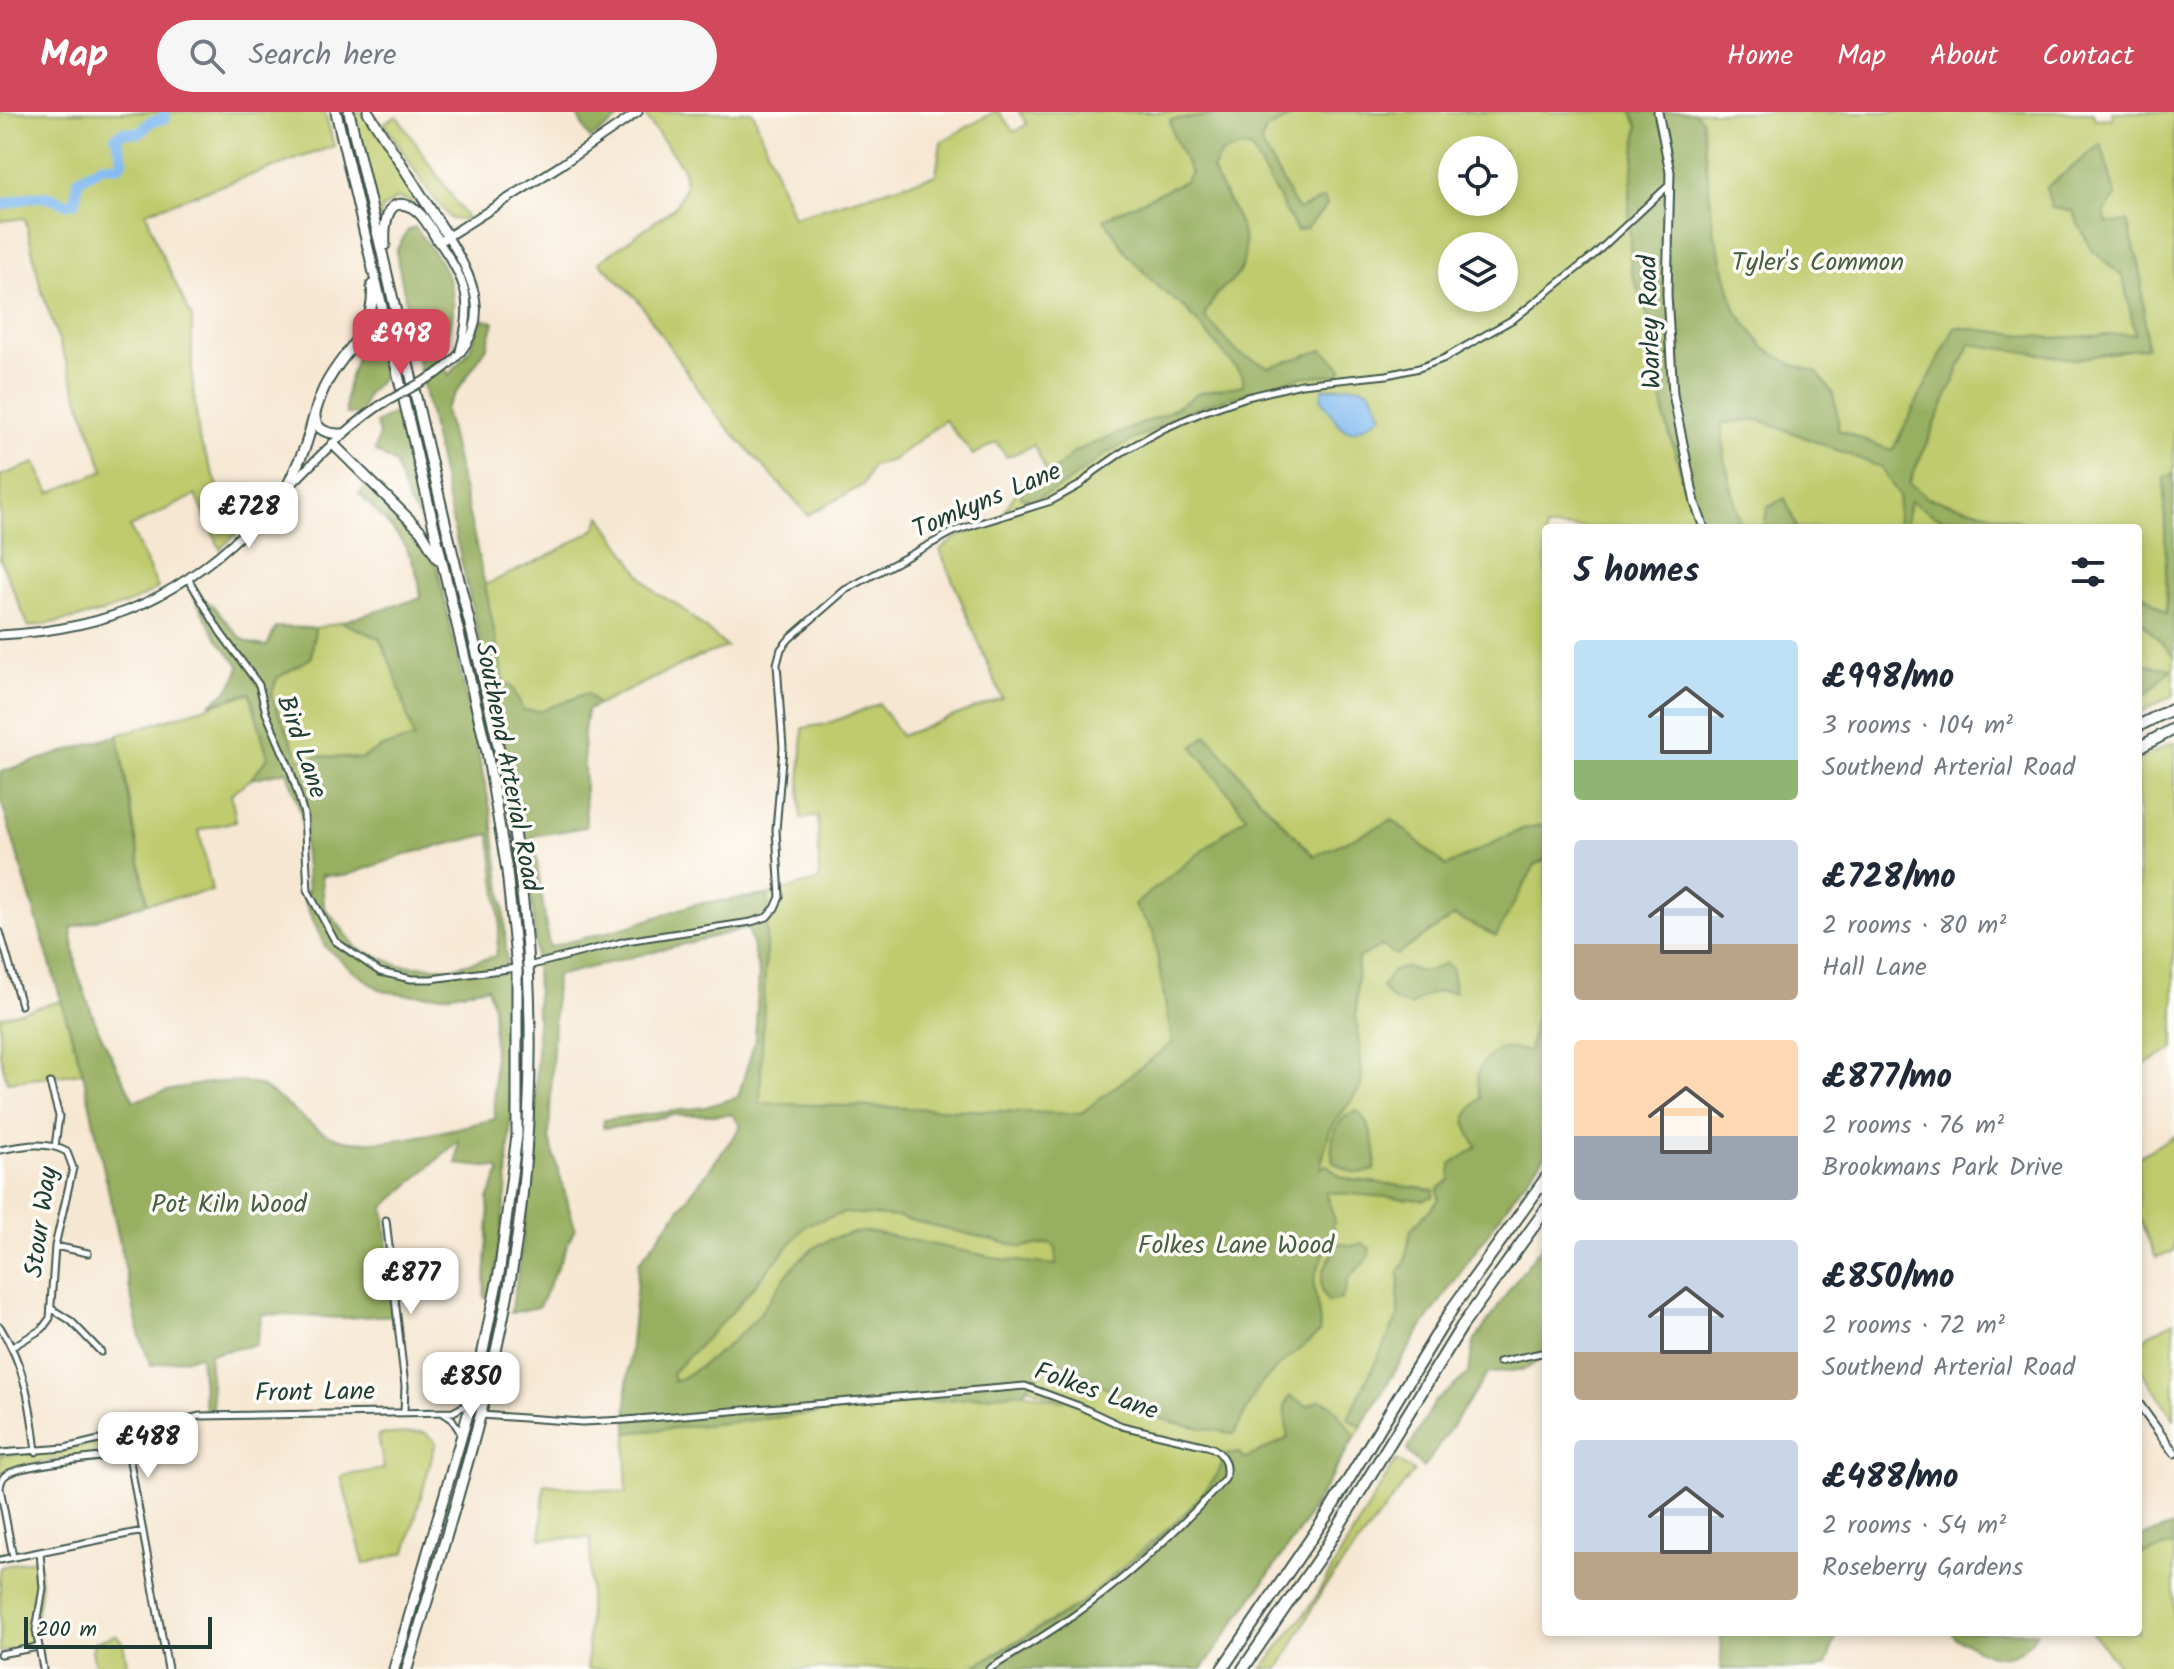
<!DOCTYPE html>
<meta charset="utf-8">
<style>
body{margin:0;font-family:Kalam,sans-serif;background:#f6f6f7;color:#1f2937;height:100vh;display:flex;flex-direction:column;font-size:30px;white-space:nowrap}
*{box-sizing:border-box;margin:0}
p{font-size:26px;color:#747a83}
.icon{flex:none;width:44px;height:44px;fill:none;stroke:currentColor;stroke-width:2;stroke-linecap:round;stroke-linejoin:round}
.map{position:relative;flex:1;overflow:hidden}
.drawer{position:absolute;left:1542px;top:412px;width:600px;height:1112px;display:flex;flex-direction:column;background:#fff;border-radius:8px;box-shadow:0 4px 12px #0003}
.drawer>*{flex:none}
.controls{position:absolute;left:1438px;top:24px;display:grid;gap:16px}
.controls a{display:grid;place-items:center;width:80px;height:80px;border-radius:50%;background:#fff;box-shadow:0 4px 12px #0003;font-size:40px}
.scale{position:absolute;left:24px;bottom:20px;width:188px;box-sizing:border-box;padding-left:8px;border:4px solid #1f3d34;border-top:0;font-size:22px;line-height:28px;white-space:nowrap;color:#1f3d34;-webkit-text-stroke:6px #fdfcf7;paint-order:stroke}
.price{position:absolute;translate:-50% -68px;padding:0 18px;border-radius:16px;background:#fff;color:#222;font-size:26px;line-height:52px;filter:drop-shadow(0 2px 4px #0008)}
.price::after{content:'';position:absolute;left:50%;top:48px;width:24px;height:18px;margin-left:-12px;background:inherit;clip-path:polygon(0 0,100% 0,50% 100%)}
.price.current{background:#d1495b;color:#fff}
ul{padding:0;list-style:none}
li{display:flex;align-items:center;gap:24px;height:200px;padding:0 32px}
li span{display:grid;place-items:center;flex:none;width:224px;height:160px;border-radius:8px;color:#555}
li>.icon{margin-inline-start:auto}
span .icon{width:96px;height:96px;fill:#fffc;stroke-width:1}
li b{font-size:34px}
h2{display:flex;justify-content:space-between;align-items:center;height:96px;padding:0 32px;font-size:34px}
header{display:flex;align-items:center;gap:48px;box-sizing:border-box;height:112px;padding:0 40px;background:#d1495b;color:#fff}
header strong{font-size:38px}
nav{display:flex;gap:44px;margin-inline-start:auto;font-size:28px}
.search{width:560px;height:72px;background:#f6f6f7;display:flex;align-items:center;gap:20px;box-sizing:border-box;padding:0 28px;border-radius:44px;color:#747a83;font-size:30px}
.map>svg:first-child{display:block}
</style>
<header>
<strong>Map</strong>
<div class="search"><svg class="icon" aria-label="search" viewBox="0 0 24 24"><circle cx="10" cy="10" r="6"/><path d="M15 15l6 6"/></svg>Search here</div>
<nav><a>Home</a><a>Map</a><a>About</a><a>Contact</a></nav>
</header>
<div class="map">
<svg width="2174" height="1557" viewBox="0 0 2174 1557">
<rect width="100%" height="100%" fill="#fdfcf7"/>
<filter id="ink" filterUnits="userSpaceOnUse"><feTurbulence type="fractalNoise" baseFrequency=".0125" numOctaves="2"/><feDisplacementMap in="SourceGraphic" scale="16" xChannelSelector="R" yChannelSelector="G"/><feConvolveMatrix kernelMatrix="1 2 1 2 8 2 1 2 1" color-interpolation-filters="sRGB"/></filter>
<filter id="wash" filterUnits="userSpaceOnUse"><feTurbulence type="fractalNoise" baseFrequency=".006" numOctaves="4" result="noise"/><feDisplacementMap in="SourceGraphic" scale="32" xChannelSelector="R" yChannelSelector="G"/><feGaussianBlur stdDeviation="1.8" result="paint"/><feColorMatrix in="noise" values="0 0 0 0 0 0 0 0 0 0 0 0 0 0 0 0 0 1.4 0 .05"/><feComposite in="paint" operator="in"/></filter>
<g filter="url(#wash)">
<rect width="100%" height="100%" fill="#f6e7d2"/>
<path fill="#bfcb6d" stroke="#6f8450" stroke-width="2" fill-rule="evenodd" d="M0 0H325L334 34 146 100 159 137 192 206V265L199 327 237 421 220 437 196 383 130 415 158 476C119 501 74 507 29 515L0 447V364L35 351 50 381 104 359 41 177 25 106 0 109Z
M354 0H364L432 105 417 91 397 86 382 97 379 113Z
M652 0H753L793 105 936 63 941 30 994 0H999L1014 20 1027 12 1019 0H1632L1638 15 1629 91 1631 158 1650 211 1665 307 1698 416H1546V1042L1507 1091 1432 1198 1297 1422 1202 1557 1223 1387V1348L1221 1356 1198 1390 1082 1490 970 1557H587L591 1426 541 1427 544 1372 626 1381 627 1321 1023 1280 1065 1290 1025 1274 626 1308 639 1151 759 991 768 783 819 768 818 704 801 707 800 679 803 616 826 612 879 592 901 624 1002 586 940 438 957 425 999 408 1022 371 1046 359 1034 333 1007 345 996 330 973 343 945 308 893 348 872 354 863 373 808 403 716 303 637 187 599 150 675 95 685 74 683 56 645 4ZM1452 38H1504V90H1452ZM1452 134H1504V186H1452Z
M1658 0H2093L2095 7 2113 6 2112 0H2174V362L2164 366 2167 503 2174 514V583L2138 601V416H1741L1724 345 1722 311 1760 308 1881 355 1909 371 1970 231 2075 247 2147 235 2140 156 2127 110 2107 112 2104 100 2115 84 2101 32 2046 76 2072 99 2091 137 2123 165 2135 222 2051 226 1955 215 1893 339 1838 318 1723 289Z
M397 4 468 108 451 107 427 77 384 11Z
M601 404 644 468 657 482 675 491 727 535 698 545 587 598 583 626 586 715 533 723 485 473 552 442 595 417Z
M341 510 379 526 398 566 415 627 382 635 361 647 318 644 300 649 271 584 277 566 311 546 315 516Z
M250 581 268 645 251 667 231 682 236 709 199 718 212 779 147 791 118 623Z
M2174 630V937L2138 956V648Z
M61 889 83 961 7 970 0 942V905Z
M2174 1024V1139L2156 1145 2138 1104V1045Z
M2174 1209V1307L2138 1253V1233L2150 1222Z
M424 1320 436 1330 406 1440 364 1452 341 1364 384 1357 378 1323Z
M116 1326 122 1331 121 1337 117 1339C78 1346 37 1346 0 1362V1343L62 1339Z
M1396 1348 1414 1359 1322 1479 1279 1557H1262L1310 1495Z
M2174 1433V1557H2122L2091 1520H2138V1443Z
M36 1447C47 1471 34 1502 34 1528L26 1535 0 1540V1455Z
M116 1523 123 1530 128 1557H96L92 1539 94 1530Z"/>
<path fill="#97af60" stroke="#5b764a" stroke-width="2" fill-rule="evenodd" d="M575 0H628L590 27Z
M1225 0H1301L1266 17 1261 31 1298 98 1324 86 1327 93 1307 116 1297 119 1251 37 1240 35 1221 42 1212 57C1225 89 1258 124 1239 161 1235 168 1227 172 1221 178 1214 185 1209 196 1204 204L1238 241 1269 255 1323 238 1342 256 1339 262 1301 265 1199 295 1107 341 1066 372 1033 389 1021 385 1023 375 1051 362 1075 339 1165 302 1199 281 1243 273V264L1185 196 1158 175 1128 143 1104 107 1185 69 1191 61 1173 23 1170 8C1189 4 1207 7 1225 0Z
M1632 0H1694L1702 8 1713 115 1735 197 1764 236 1794 253 1817 260 1833 282 1838 306V318L1892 339 1955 215 2051 226 2135 222 2123 165 2091 137 2072 99 2052 96 2046 76 2101 32 2116 84 2104 101 2107 112 2127 109 2140 156 2147 235 2075 247 1970 232 1909 371 1928 386 2024 410 2035 416H1967L1935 404 1910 389 1905 416H1897L1899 384 1881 355 1760 308 1722 311 1724 345 1741 416H1698L1665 307 1650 211 1631 158 1629 91 1638 15Z
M415 115C455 167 464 185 440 248L449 263 469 239 482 207 494 210 487 235 445 297 485 473 504 569 512 575 523 598 541 599 587 581 598 593 587 598 583 626 586 715 533 724 549 835 630 814 695 792 768 783 760 991 1080 1002 1172 931 1153 819 1134 793 1246 704 1193 635 1207 623 1260 687 1314 744 1393 708 1446 754 1522 717 1546 712V747L1535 753 1496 824 1454 804 1396 843 1381 834 1358 846 1356 903 1362 960 1361 975 1330 1018 1320 1056 1327 1053 1341 1065 1354 1068 1434 1078V1084L1423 1088 1326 1080C1335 1106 1338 1114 1325 1140 1322 1148 1317 1156 1315 1164 1311 1183 1323 1202 1319 1221L1279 1254 1259 1274 1234 1322 1176 1311 1125 1297 1121 1284 1055 1246 1023 1280 627 1321V1272L639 1151 741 1015 733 1003H671L626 1014 603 1016 604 1008 705 995 738 985 755 928 759 862 748 816 556 864 549 1026 575 1116 539 1195 511 1201C533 1078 542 960 535 834 530 725 501 618 476 513 447 389 421 265 396 140L407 119ZM844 1101 897 1105 1022 1135 1051 1131 1056 1136V1153L1006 1148 872 1120C856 1119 844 1122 829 1128 787 1146 779 1183 749 1214 728 1234 700 1257 674 1270L672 1261 732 1200 807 1112Z
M376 226 381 240 383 266 367 282 361 302H346C344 274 353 254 364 228Z
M397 299 424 397 421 408 408 390 395 352 375 339 379 323 376 311Z
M2174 362V544L2138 506V478L2167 502 2164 365Z
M369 372 415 419 438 457 491 700 504 800 511 936V1003L506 1081 492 1186H484L489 1105 488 1087 500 1060 497 1056 457 1052 458 1029 384 1095 395 1203 345 1206 262 1202 256 1233 209 1242 213 1299 205 1300 200 1244 151 1253 140 1225 83 961 0 685V660L118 623 147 791 71 816 77 859 97 915 134 989C164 978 238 959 266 977 290 992 310 1017 337 1026 378 1039 454 1016 495 1007L493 894 487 875 447 883H411L382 879 353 859 325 835 301 782 308 779 301 702 287 659 251 667 268 645 250 581 209 592C224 583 238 571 239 553L219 529 191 480C198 485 207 489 213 494 232 513 236 533 267 534L276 515 315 516 311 546 277 566 271 584 300 648 318 644 361 647 382 635 414 626C403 591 396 558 379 526L341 510 421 486C417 436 392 416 359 382ZM490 722 500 810 496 844 451 856 399 853 358 837 324 795 322 763 345 764 411 741Z
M1785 386 1797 416H1764L1767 396Z
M2138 552 2172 557 2138 590Z
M1445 851 1452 856 1455 880C1435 877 1426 882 1411 894 1397 891 1388 887 1382 874L1393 859 1407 855C1422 863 1431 859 1445 851Z
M1546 859V1043L1521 1074 1416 1224 1361 1314 1348 1306 1398 1204 1399 1159 1405 1151 1411 1117 1439 1088 1438 1077 1450 1068 1451 1052 1477 1035C1463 1011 1460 1006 1481 986 1472 960 1480 951 1500 936L1529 939Z
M1357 999C1372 1013 1379 1040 1374 1058 1356 1065 1348 1059 1333 1050 1329 1029 1335 1005 1357 999Z
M1546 1129V1244L1526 1257 1487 1262 1424 1356 1407 1339 1435 1290 1468 1262 1474 1230 1518 1165Z
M1339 1131 1351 1134 1362 1132 1370 1136 1368 1147 1349 1165 1342 1187 1328 1190C1313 1170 1327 1149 1339 1131Z
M1290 1284 1307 1294 1320 1288 1332 1293 1355 1324 1297 1422 1202 1557H970C1007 1535 1046 1515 1082 1490 1116 1466 1215 1384 1224 1346L1229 1353 1227 1342 1239 1341 1245 1347 1288 1326 1284 1294Z
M2174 1414V1433L2138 1443V1426Z
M1721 1520H1838L1826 1553 1817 1557H1721Z
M1951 1520H2037C2020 1548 1998 1551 1972 1534 1963 1529 1957 1529 1951 1520Z"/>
<path fill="#80baf1" stroke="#507c92" stroke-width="2" d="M1350 274 1363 275 1371 279 1382 303C1344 330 1345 321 1321 287L1323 277Z"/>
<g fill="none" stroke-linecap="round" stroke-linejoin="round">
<path stroke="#80baf1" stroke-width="11" d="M0 93C26 87 41 78 66 92L75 90 78 68 102 54H119L123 48 116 25 123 20 140 21 150 10 166 6 164 0"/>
</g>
</g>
<g filter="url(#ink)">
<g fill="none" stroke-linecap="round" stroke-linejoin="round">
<g stroke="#3f564c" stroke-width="9">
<path id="minor" d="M189 468 220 520 259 573 266 601 290 657 304 702 308 779 335 829 380 860 411 867H431L516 856
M0 820 21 893
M528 854 626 829 751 810 767 805 775 796 780 785 776 718 783 636 777 552 781 537 790 526 845 478 955 419 1051 389 1080 373 1094 360 1124 339 1163 317 1203 300 1247 285 1301 272 1387 263 1419 256 1445 246 1515 206 1594 143 1669 73
M50 971 59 1004 55 1035
M0 1038C21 1034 47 1028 67 1040L73 1056 55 1134 50 1206 42 1217 12 1235
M386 1108 405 1274 404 1300
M55 1134 88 1141
M52 1197 71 1209 101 1240
M0 1215C25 1254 31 1294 36 1340
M1499 1250 1546 1240
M443 1301 452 1307 460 1320
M481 1303 582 1310 626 1308 1025 1274 1079 1294 1122 1314 1207 1334C1222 1338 1229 1352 1225 1367 1179 1417 1129 1465 1073 1504 1046 1523 1017 1540 989 1557
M125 1322 168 1557
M0 1341 65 1336 200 1304 453 1300 468 1292
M0 1374C2 1369 1 1366 6 1363 19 1352 106 1345 128 1342
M0 1376 13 1445
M40 1440 43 1476 36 1518 43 1557
M0 1448 143 1419
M0 1542 38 1535"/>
</g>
<g stroke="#3f564c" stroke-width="11">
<path id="tertiary" d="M1658 0 1670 60 1667 182 1673 282 1695 391 1704 416
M460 239C474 189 467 171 439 130L561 53 638 0
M438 261C495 220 480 176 448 125
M0 523C115 517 183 484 263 402 300 364 336 324 379 294
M2138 1291 2174 1341"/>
</g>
<g stroke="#3f564c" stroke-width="13">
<path id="trunk" d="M336 0 487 640 507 759 517 856V1023L500 1156 475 1278 394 1557
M349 0C381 135 412 270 444 405 465 496 490 586 507 678 531 808 536 944 523 1076 507 1241 453 1399 407 1557
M368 0 448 125
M385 133C384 117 385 82 411 95 423 101 432 119 439 130
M315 302C314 319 329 322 343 322
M333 332 421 419 438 447
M285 380C291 365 299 350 305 335 312 315 315 295 324 276 342 238 377 220 372 173"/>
</g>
<g stroke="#3f564c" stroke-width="14">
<path id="motorway" d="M2138 614 2174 596
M2138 636 2174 617
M1222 1557 1327 1403 1454 1194 1546 1066
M1243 1557 1323 1440 1462 1214 1546 1097"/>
</g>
<use href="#minor" stroke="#fff" stroke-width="5"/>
<use href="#tertiary" stroke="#fff" stroke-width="7"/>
<use href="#trunk" stroke="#fff" stroke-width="9"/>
<use href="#motorway" stroke="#fff" stroke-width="10"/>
<g stroke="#3f564c" stroke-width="11" stroke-linecap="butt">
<path id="tertiary-bridge" d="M379 294 438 261"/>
</g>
<use href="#tertiary-bridge" stroke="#fff" stroke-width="7"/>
</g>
</g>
<g text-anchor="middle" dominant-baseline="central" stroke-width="7" stroke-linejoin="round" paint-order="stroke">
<g font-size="26" fill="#476042" stroke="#fdfcf7">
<text x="1818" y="151">Tyler's Common</text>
<text x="229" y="1093">Pot Kiln Wood</text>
<text x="1236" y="1134">Folkes Lane Wood</text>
</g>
<g font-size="26" fill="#1f3d34" stroke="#fdfcf7">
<text transform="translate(1651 210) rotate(-92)">Warley Road</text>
<text transform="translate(987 389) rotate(-23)">Tomkyns Lane</text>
<text transform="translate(301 635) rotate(71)">Bird Lane</text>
<text transform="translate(507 655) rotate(79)">Southend Arterial Road</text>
<text transform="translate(42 1110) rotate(-82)">Stour Way</text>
<text transform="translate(1096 1280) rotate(19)">Folkes Lane</text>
<text transform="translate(315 1281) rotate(-1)">Front Lane</text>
</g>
</g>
</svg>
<div class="controls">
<a><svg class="icon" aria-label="locate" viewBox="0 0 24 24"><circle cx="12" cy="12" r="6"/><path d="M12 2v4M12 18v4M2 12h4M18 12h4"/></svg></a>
<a><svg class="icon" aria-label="layers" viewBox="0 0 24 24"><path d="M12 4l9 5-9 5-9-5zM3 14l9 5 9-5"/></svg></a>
</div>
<div class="scale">200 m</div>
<b class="price current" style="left:401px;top:265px">£998</b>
<b class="price" style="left:249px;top:438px">£728</b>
<b class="price" style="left:411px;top:1204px">£877</b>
<b class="price" style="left:471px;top:1308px">£850</b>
<b class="price" style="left:148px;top:1368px">£488</b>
<section class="drawer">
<h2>5 homes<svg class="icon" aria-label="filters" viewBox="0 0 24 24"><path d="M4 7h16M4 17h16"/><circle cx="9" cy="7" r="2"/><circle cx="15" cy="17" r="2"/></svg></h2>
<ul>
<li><span style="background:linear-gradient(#bfe0f5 75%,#8fb573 0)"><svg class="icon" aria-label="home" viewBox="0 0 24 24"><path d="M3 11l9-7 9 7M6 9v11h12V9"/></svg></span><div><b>£998/mo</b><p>3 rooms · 104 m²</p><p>Southend Arterial Road</p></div></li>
<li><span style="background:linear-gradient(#c9d6e8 65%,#b9a48a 0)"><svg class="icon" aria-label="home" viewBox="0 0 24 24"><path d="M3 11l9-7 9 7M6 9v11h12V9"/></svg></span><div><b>£728/mo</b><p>2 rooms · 80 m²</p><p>Hall Lane</p></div></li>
<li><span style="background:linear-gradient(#ffd9b3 60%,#9aa5b1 0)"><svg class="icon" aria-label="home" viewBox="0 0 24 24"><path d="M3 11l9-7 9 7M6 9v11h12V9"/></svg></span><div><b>£877/mo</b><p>2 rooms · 76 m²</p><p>Brookmans Park Drive</p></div></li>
<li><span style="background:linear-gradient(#c9d6e8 70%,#b9a48a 0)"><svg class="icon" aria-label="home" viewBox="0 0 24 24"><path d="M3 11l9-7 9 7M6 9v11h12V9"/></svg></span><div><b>£850/mo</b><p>2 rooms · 72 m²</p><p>Southend Arterial Road</p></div></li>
<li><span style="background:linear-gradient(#c9d6e8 70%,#b9a48a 0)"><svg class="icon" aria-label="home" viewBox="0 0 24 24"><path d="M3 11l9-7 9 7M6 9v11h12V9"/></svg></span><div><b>£488/mo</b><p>2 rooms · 54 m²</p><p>Roseberry Gardens</p></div></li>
</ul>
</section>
</div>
